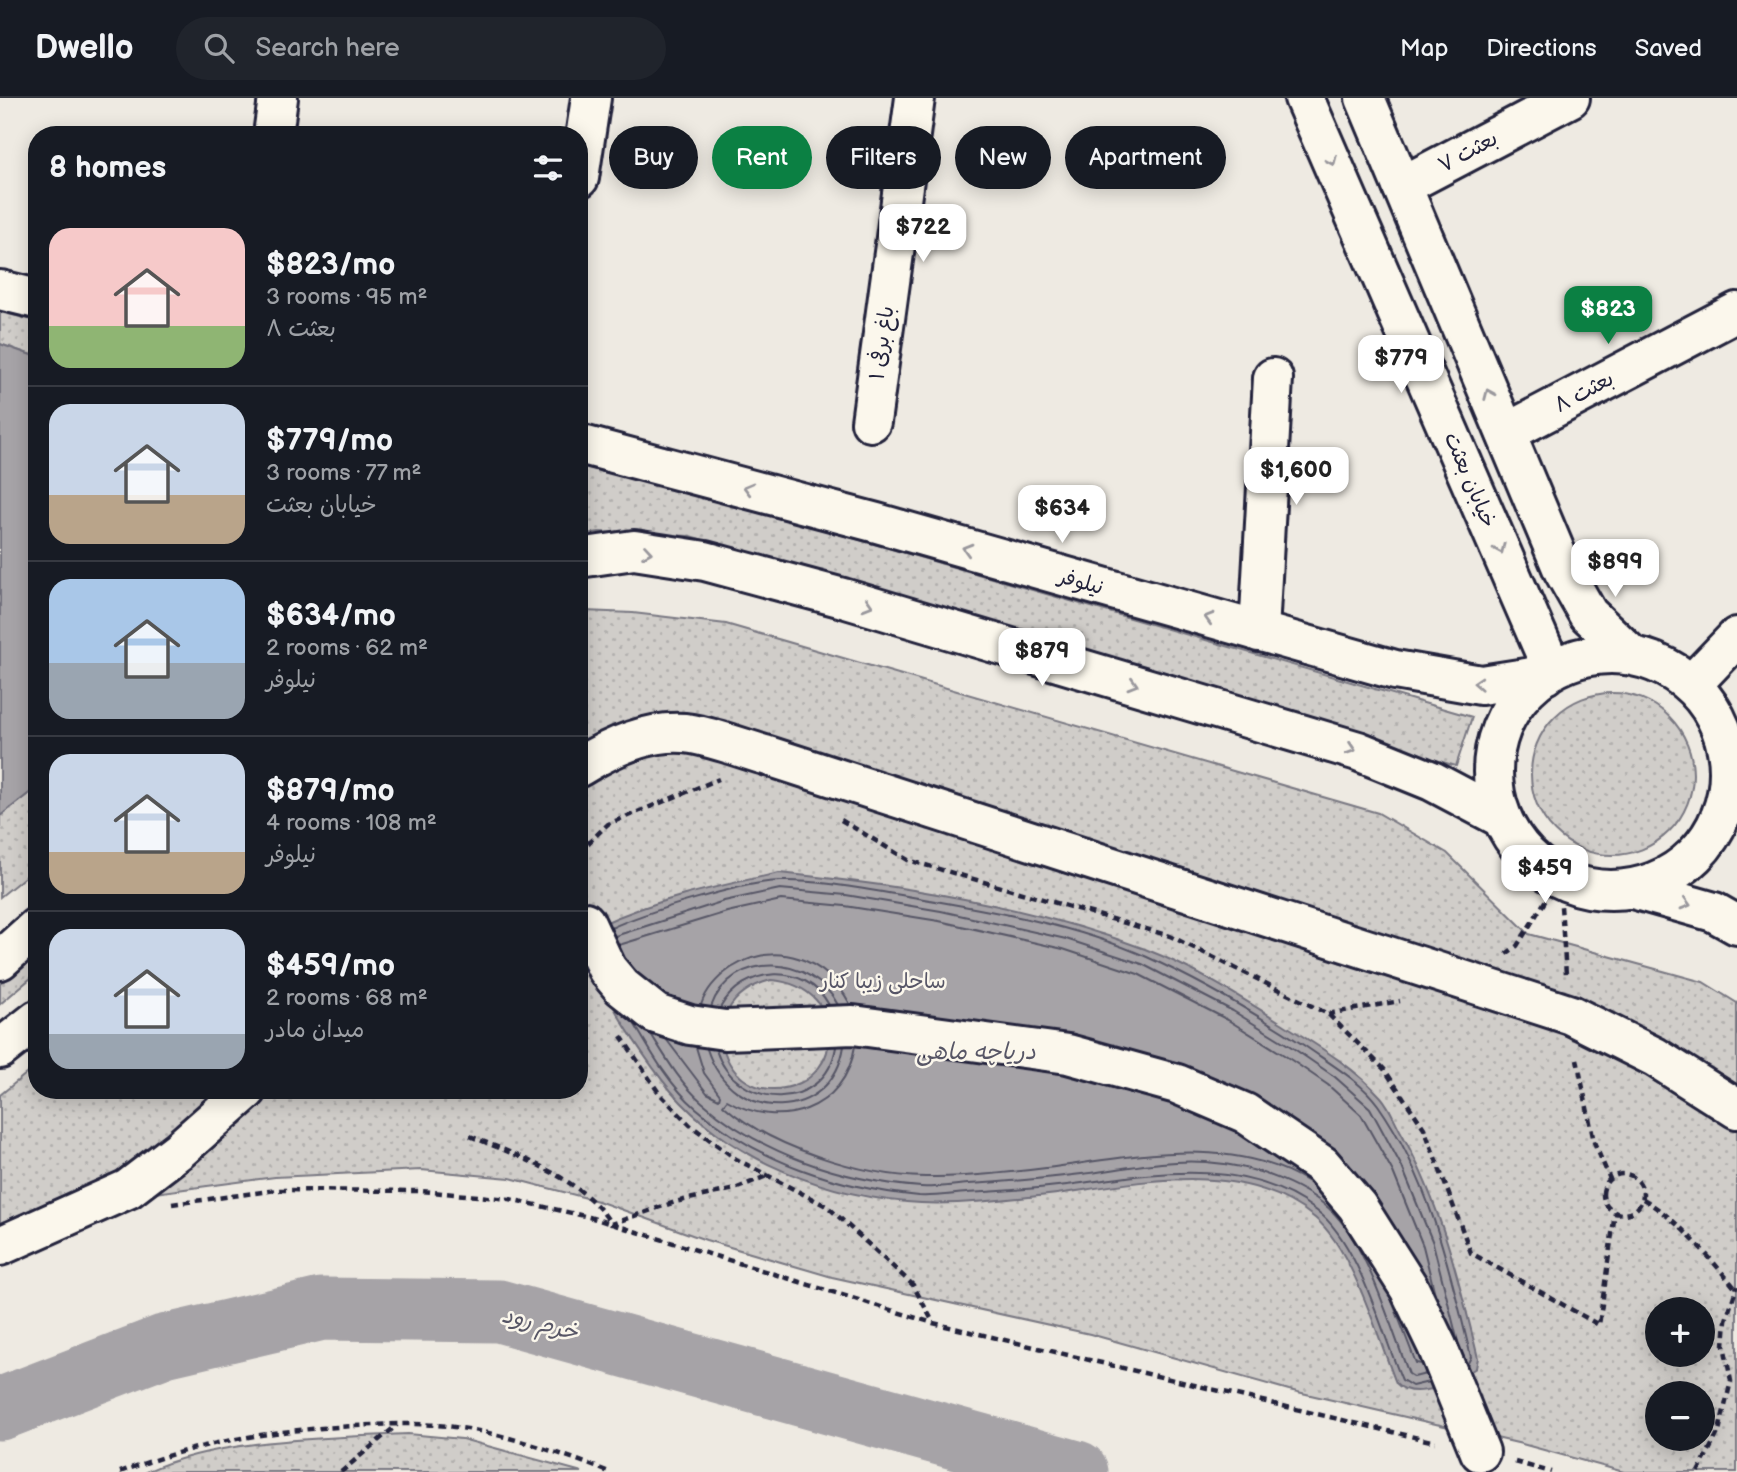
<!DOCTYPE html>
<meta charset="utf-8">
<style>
body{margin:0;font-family:"Balsamiq Sans","Playpen Sans Arabic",sans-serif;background:#20242c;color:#f1f3f6;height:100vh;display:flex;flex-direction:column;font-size:26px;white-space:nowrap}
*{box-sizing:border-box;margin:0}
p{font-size:23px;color:#9ea1a6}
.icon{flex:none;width:38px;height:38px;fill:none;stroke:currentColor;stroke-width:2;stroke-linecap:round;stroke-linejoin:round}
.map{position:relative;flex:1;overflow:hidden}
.drawer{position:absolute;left:28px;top:28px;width:560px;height:973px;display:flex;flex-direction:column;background:#171b24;border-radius:28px;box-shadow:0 4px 18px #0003}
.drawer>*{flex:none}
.hud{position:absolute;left:609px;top:28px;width:665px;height:63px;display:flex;gap:14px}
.tools{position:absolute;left:1645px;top:1199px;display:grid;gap:14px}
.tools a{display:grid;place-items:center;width:70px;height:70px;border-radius:50%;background:#171b24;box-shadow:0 4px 18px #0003;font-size:35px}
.price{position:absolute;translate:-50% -60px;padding:0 16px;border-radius:14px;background:#fff;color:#222;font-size:23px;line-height:46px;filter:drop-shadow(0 2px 4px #0008)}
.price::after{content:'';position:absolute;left:50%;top:42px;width:21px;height:16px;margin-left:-10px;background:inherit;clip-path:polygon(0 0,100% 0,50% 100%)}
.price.current{background:#0b8043;color:#fff}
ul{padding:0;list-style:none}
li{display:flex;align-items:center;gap:21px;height:175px;padding:0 21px}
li+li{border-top:2px solid #363941}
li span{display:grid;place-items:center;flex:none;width:196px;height:140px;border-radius:21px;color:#555}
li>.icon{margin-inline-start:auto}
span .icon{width:84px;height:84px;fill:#fffc;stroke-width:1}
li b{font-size:30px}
h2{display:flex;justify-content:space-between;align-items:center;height:84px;padding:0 21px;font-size:30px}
.chip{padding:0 24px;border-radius:32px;background:#171b24;box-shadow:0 4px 18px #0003;font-size:24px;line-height:63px}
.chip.current{background:#0b8043;color:#fff}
header{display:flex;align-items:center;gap:42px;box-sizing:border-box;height:98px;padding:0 35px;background:#171b24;border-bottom:2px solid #363941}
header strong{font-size:33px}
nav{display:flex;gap:38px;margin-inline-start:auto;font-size:24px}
.search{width:490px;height:63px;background:#20242c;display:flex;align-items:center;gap:18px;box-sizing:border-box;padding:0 24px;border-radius:38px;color:#9ea1a6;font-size:26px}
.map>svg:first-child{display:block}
</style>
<header>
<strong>Dwello</strong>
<div class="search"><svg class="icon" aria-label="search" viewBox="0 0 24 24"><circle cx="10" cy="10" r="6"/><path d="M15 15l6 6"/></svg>Search here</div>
<nav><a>Map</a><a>Directions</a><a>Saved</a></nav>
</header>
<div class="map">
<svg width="1737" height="1374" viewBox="0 0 1737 1374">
<defs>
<pattern id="grass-dots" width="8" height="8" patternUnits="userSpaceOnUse" patternTransform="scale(1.75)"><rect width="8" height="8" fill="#d0cdc9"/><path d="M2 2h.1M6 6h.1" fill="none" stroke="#b2b0ae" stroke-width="1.8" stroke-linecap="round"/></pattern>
</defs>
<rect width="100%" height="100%" fill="#eeeae2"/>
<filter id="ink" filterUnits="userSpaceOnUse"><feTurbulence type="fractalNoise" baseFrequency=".0143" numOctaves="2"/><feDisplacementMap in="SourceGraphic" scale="14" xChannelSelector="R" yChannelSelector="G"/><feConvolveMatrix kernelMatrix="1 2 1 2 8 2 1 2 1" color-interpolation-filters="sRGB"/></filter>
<g filter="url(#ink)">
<path fill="url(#grass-dots)" stroke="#797882" stroke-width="2" fill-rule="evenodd" d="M0 214 37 223V259L0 246Z
M579 368 666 386 1472 619 1456 668 690 438 599 434 579 437Z
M584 513 633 515 726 526 1378 715 1447 755 1529 836 1703 884 1737 905V1374H1624L1522 1346 1289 1292 1090 1236 832 1179 706 1142 598 1103 510 1080 421 1072 275 1079 177 1092 125 1099 0 1149V997L37 967V992H579V514ZM1657 1211H1703V1256H1657ZM1657 1295H1703V1340H1657Z
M1531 676a81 81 0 1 1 162 0a81 81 0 1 1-162 0Z
M37 689V769L0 799V718Z
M37 855V875L0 906V885Z
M408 1336 462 1341 582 1374H146C219 1340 328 1340 408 1336Z"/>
<path fill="#a6a3a7" stroke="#716f7c" stroke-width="2" fill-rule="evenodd" d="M0 246 37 259V689L0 718Z
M779 775C902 787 1028 807 1145 851 1192 869 1237 897 1280 924 1315 946 1353 968 1381 999 1390 1009 1395 1024 1402 1036 1441 1107 1459 1182 1478 1260L1476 1270C1456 1283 1414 1305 1396 1285 1378 1239 1352 1150 1315 1120 1240 1058 1134 1086 1048 1097 1011 1101 958 1107 921 1105 830 1100 731 1063 671 993 651 969 613 914 602 885 596 870 601 844 600 827 655 801 719 788 779 775ZM771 882C808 885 835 910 828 949 826 963 814 979 800 985 726 1018 683 905 771 882Z"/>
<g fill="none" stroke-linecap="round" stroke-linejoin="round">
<path stroke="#575666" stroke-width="2" d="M611 830C643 815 746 783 781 783 820 782 862 791 901 797 982 811 1071 825 1147 859 1202 884 1255 915 1305 948 1329 965 1361 983 1378 1007 1430 1081 1450 1173 1471 1259L1467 1267
M615 838 724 803 780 791 846 797 941 813 1066 841 1142 866 1233 913 1290 948 1335 979 1370 1010 1402 1069 1433 1145 1458 1244
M619 847 727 814 781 802 845 808 939 823 1063 851 1138 876 1228 922 1284 957 1328 987 1361 1017 1393 1074 1423 1148 1435 1196
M701 907C706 892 718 879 731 870 777 841 826 861 850 906
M711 909C732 851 812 857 838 907
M720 910C743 868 805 863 829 907
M634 925C651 954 670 988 696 1010 758 1064 839 1090 919 1098 934 1099 951 1096 967 1095 1000 1093 1034 1091 1067 1087 1151 1076 1244 1057 1317 1113 1358 1143 1382 1235 1402 1282L1412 1288 1429 1284
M651 936C666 960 681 986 702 1004 761 1056 843 1083 921 1089 936 1090 953 1087 968 1086 1009 1084 1049 1080 1090 1075 1127 1070 1168 1061 1206 1064 1251 1067 1310 1086 1340 1122 1371 1160 1391 1230 1409 1276L1414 1279 1426 1276
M666 941 707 995 719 1001 720 997 704 975 696 949
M855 948C845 1013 779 1033 727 1002L723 1007C770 1049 862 1078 925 1079 964 1079 1007 1075 1046 1070 1133 1059 1230 1035 1310 1085
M707 951C732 1028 832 1025 844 948
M716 952C736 1013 825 1015 836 949
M1392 1203 1416 1265 1422 1266"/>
<path stroke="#a6a3a7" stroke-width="63" d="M0 1311 164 1248 322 1211 499 1213 1077 1374"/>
<g stroke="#22223b" stroke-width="44">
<path id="street" d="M273 37 278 0
M579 80 591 0
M1402 88 1570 0
M871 324 915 0
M1506 335 1737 214
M1259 534 1273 280
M579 669C611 649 653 630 692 636 716 640 741 650 765 657L1571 917 1655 959 1737 1011
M585 824 607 871 622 889 656 916 690 927 725 932 853 927 1068 956 1177 986 1245 1015 1322 1067 1357 1108 1409 1190 1437 1248 1480 1354
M0 1148 128 1091 179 1052 247 992"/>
</g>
<g stroke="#22223b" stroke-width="44">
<path id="secondary" d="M1304 0 1552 571
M1365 0 1563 472 1588 516 1631 557
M0 192 37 201
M579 346 877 425 1395 572 1481 587 1545 577
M579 460 634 452 705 463 843 500 1358 653 1432 683 1502 720
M1493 674a118 118 0 1 1 236 0a118 118 0 1 1-236 0Z
M1691 587 1737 539
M1633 791 1714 814 1737 827
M0 862 37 829
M0 951 37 922"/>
</g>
<path stroke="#22223b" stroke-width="4.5" stroke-dasharray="7 5" stroke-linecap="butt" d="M841 722 908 762 1170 838 1328 916 1384 971 1424 1030 1471 1155 1599 1227 1615 1115
M579 754 608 726 719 681
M1506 856 1517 848 1559 781 1566 876
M1328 916 1400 903
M621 938 659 995 690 1027 736 1061 828 1109 913 1187 933 1224
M1577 961 1594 1044 1610 1081
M435 992 437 998
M461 999 465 992
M470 1038C518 1058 583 1080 611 1126L675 1104 735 1091 769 1077
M1603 1096a20 20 0 1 1 40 0a20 20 0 1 1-40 0Z
M1643 1101C1681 1124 1708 1158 1736 1191
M172 1106 277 1092 421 1093 510 1101 589 1119 933 1225 1435 1344
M1515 1364 1551 1374
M120 1374C199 1344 271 1332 355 1328 390 1326 426 1324 461 1330 511 1337 562 1356 609 1374
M341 1374 397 1327
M1698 1374 1719 1333 1731 1283 1724 1247 1726 1222 1737 1188"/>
<use href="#street" stroke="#fbf7ec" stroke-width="38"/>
<use href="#secondary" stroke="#fbf7ec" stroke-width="38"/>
</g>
<defs><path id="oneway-chevron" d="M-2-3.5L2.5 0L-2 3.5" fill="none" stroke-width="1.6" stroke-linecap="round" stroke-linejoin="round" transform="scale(1.75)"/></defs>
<g stroke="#99979c">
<use href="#oneway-chevron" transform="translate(1332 63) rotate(67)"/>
<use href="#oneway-chevron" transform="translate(1489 296) rotate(-113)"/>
<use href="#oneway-chevron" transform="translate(748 390) rotate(-165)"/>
<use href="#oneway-chevron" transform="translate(967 451) rotate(-164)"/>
<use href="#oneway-chevron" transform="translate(1500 451) rotate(67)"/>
<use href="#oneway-chevron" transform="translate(647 454) rotate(9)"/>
<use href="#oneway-chevron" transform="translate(868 507) rotate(17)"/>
<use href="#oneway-chevron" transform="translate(1209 520) rotate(-164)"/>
<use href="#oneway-chevron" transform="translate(1478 585) rotate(-177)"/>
<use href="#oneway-chevron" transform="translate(1133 586) rotate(17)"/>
<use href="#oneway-chevron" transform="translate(1351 651) rotate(18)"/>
<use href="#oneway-chevron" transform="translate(1686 806) rotate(16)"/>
</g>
</g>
<g text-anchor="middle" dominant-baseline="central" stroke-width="5" stroke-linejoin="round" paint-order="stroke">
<g font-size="21" fill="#22223b" stroke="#fbf7ec">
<text transform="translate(1468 54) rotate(-28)">بعثت ۷</text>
<text transform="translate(882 245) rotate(-82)">باغ برفی ۱</text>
<text transform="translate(1584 294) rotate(-28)">بعثت ۸</text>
<text transform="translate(1470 382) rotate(67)">خیابان بعثت</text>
<text transform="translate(1081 484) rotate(16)">نیلوفر</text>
</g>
<g font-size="21" fill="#565566" stroke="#fbf7ec">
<text x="883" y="883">ساحلی زیبا کنار</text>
</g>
<g font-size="23" font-style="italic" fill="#575666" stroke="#fbf7ec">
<text x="976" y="954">دریاچه ماهی</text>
<text transform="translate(540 1226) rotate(14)">خرم رود</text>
</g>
</g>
</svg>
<div class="tools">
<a>+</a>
<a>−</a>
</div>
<b class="price" style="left:923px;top:166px">$722</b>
<b class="price current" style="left:1608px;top:248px">$823</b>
<b class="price" style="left:1401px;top:297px">$779</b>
<b class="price" style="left:1296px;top:409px">$1,600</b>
<b class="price" style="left:1062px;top:447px">$634</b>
<b class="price" style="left:1615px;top:501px">$899</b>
<b class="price" style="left:1042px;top:590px">$879</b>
<b class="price" style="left:1545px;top:807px">$459</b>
<div class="hud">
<a class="chip">Buy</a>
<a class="chip current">Rent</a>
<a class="chip">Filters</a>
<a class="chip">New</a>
<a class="chip">Apartment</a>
</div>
<section class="drawer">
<h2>8 homes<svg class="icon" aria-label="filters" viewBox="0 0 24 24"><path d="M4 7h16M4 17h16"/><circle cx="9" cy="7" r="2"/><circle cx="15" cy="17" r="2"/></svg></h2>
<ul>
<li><span style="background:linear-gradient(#f6c9c9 70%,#8fb573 0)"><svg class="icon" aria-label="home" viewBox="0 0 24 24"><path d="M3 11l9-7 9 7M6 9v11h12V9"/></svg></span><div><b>$823/mo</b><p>3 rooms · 95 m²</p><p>بعثت ۸</p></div></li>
<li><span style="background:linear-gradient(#c9d6e8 65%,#b9a48a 0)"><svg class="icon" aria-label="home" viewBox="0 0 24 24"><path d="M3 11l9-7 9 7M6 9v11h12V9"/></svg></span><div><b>$779/mo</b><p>3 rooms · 77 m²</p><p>خیابان بعثت</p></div></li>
<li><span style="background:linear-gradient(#a9c7e8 60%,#9aa5b1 0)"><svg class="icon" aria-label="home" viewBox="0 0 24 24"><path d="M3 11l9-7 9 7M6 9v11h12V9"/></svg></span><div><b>$634/mo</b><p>2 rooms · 62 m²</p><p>نیلوفر</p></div></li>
<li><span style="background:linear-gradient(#c9d6e8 70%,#b9a48a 0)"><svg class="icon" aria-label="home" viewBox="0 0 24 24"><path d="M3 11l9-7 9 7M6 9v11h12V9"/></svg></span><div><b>$879/mo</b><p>4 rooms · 108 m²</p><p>نیلوفر</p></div></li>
<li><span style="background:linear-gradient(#c9d6e8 75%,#9aa5b1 0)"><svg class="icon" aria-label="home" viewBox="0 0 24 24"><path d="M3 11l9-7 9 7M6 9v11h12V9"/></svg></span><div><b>$459/mo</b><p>2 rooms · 68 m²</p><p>میدان مادر</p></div></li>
</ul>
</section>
</div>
